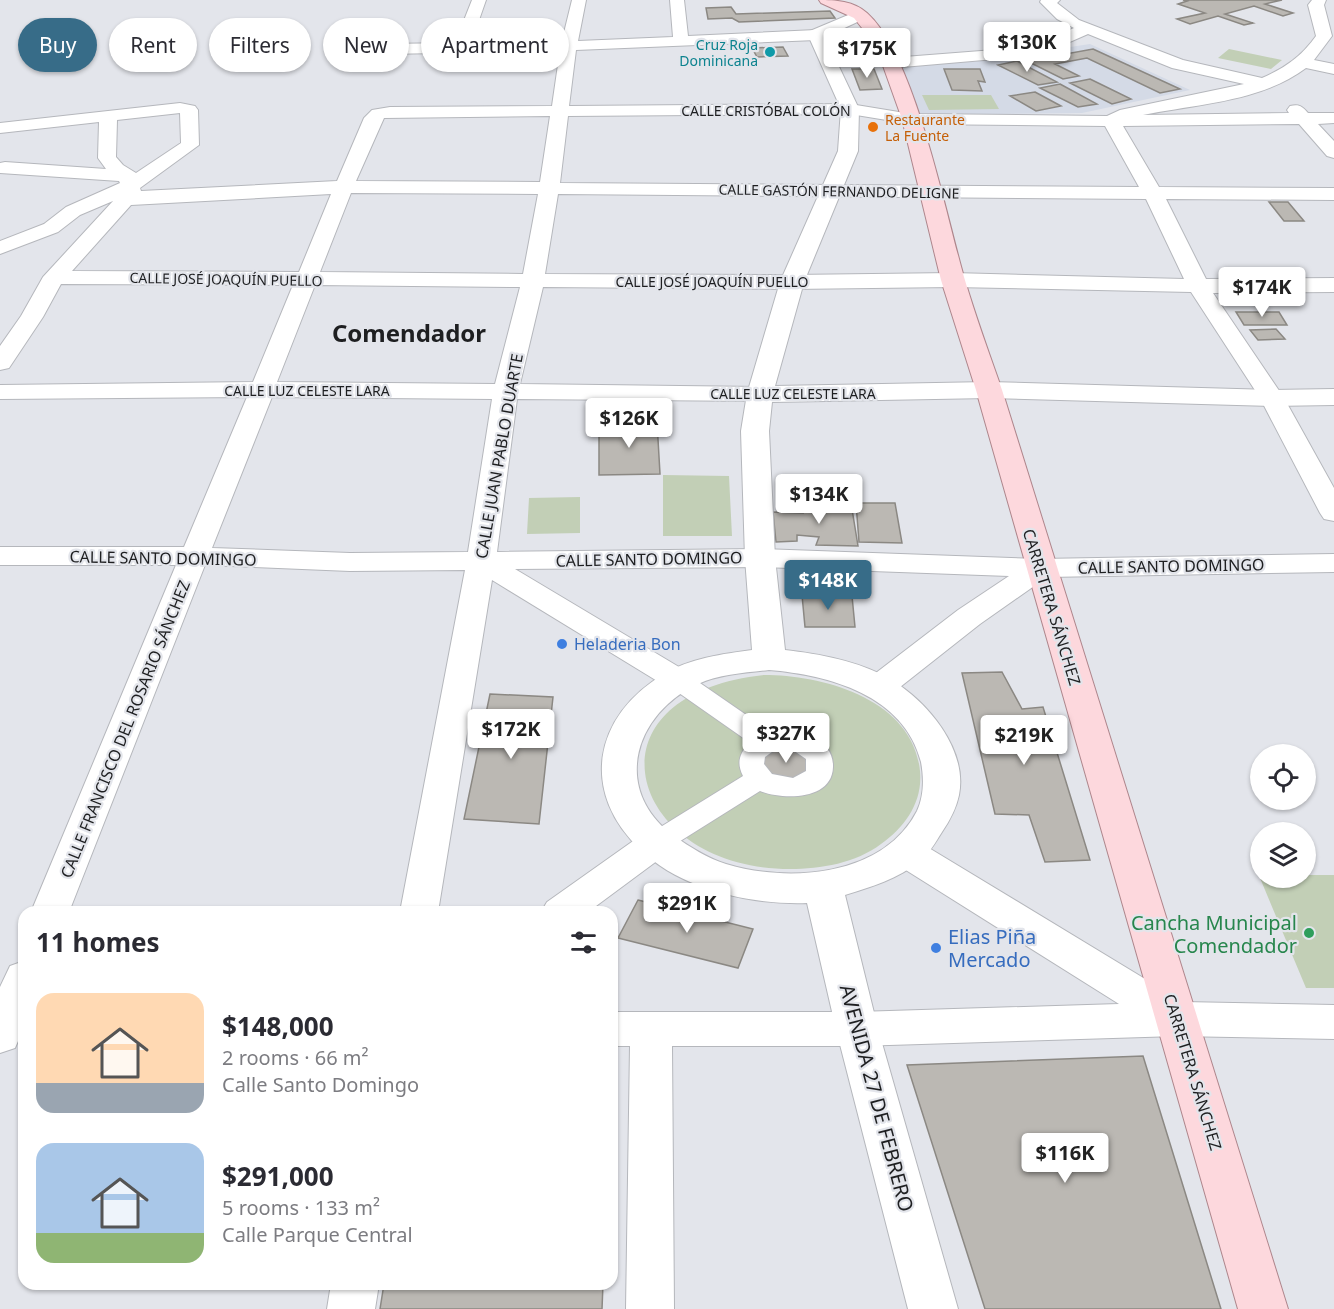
<!DOCTYPE html>
<meta charset="utf-8">
<style>
body{margin:0;font-family:"Noto Sans",sans-serif;background:#f7f7f7;color:#2b2b33;height:100vh;display:flex;flex-direction:column;font-size:22px;white-space:nowrap}
*{box-sizing:border-box;margin:0}
p{font-size:20px;color:#7c7c81}
.icon{flex:none;width:33px;height:33px;fill:none;stroke:currentColor;stroke-width:2;stroke-linecap:round;stroke-linejoin:round}
.map{position:relative;flex:1;overflow:hidden}
.drawer{position:absolute;left:18px;top:906px;width:600px;height:384px;display:flex;flex-direction:column;background:#fff;border-radius:18px;box-shadow:0 2px 4px #0004}
.drawer>*{flex:none}
.hud{position:absolute;left:18px;top:18px;width:600px;height:54px;display:flex;gap:12px}
.controls{position:absolute;left:1250px;top:744px;display:grid;gap:12px}
.controls a{display:grid;place-items:center;width:66px;height:66px;border-radius:50%;background:#fff;box-shadow:0 2px 4px #0004;font-size:30px}
.price{position:absolute;translate:-50% -51px;padding:0 14px;border-radius:6px;background:#fff;color:#222;font-size:20px;line-height:39px;filter:drop-shadow(0 2px 3px #0008)}
.price::after{content:'';position:absolute;left:50%;top:36px;width:18px;height:14px;margin-left:-9px;background:inherit;clip-path:polygon(0 0,100% 0,50% 100%)}
.price.active{background:#376c88;color:#fff}
ul{padding:0;list-style:none}
li{display:flex;align-items:center;gap:18px;height:150px;padding:0 18px}
li span{display:grid;place-items:center;flex:none;width:168px;height:120px;border-radius:18px;color:#555}
li>.icon{margin-inline-start:auto}
span .icon{width:72px;height:72px;fill:#fffc;stroke-width:1}
li b{font-size:26px}
h2{display:flex;justify-content:space-between;align-items:center;height:72px;padding:0 18px;font-size:26px}
.tag{padding:0 21px;border-radius:27px;background:#fff;box-shadow:0 2px 4px #0004;font-size:21px;line-height:54px}
.tag.active{background:#376c88;color:#fff}
.map>svg:first-child{display:block}
</style>
<div class="map">
<svg width="1334" height="1309" viewBox="0 0 1334 1309">
<rect width="100%" height="100%" fill="#e3e5eb"/>
<path fill="#d4dae6" d="M1090 44 1190 90 1082 113 917 115 898 64 972 62Z"/>
<path fill="#c2cfb6" d="M1229 49 1282 60 1271 69 1218 58Z
M922 95H991L999 109 929 110Z
M663 475 729 476 732 536H663Z
M580 497V533L527 534 529 498Z
M764 675C823 675 913 699 920 771 923 802 905 827 881 844 856 863 821 869 790 869 628 869 577 695 764 675Z
M1305 875H1334V988H1306L1260 878H1305Z"/>
<path fill="#bbb8b3" stroke="#8b8883" stroke-width="1.5" d="M1183 0H1282L1265 4 1293 13 1283 16 1254 6 1225 14 1253 23 1244 25 1218 16 1190 24 1177 19 1205 13 1178 4 1187 1Z
M731 7 736 14 830 11 835 18 739 22 732 18 708 19 706 8Z
M783 47 788 56 757 57 752 48Z
M1093 49 1180 89 1160 93 1087 58 1055 64 1079 76 1063 79 1027 61Z
M1017 61 1057 82 1038 85 998 65Z
M852 69H874L882 89 860 90Z
M944 69H980L985 82 978 81 982 91 952 90Z
M1090 79 1131 99 1112 104 1070 83Z
M1060 84 1097 104 1078 107 1040 88Z
M1035 92 1061 106 1036 111 1010 96Z
M1269 202H1288L1304 221H1284Z
M1236 312H1279L1287 325H1244Z
M1276 329 1285 339 1258 340 1250 330Z
M657 422 660 474 599 475V423Z
M826 503H851L858 546 816 545 819 537 797 535V541L776 542 773 512 803 513 801 508 826 507Z
M856 503H895L902 543 859 542Z
M802 595 852 596 855 627H805Z
M1002 672 1022 709 1043 707 1090 860 1045 862 1029 815 995 814 962 673Z
M490 694 553 697 539 824 464 819Z
M795 747 809 758 811 771 798 780H776L765 772 761 757 774 748Z
M638 900 753 929 738 968 618 938Z
M1143 1056 1221 1309H985L907 1065Z
M384 1284H603L602 1309H380Z"/>
<g fill="none" stroke-linecap="round" stroke-linejoin="round">
<g stroke="#b5b7bc" stroke-width="2">
<path id="pedestrian" d="M678 672 687 674 771 732C793 729 834 736 833 767 832 801 782 800 760 791L666 850 656 853 646 850 642 843 646 836 743 776C736 762 740 754 749 742L669 686 666 680 669 674ZM790 748 806 759V771L793 778 772 774 764 764 765 757 776 749Z"/>
</g>
<g stroke="#b5b7bc" stroke-width="2">
<path id="minor" d="M472 0H486L471 43 562 41 572 0H586L578 41 673 37 670 0H684L688 36 816 30 878 32 886 37 878 42 816 40 576 50 569 106 850 104 911 114 1107 116 1120 110 1244 84 1172 68 1088 34 1056 48 1007 58 891 68 883 63 891 58 1007 49 1045 41 1074 28 1057 19 1040 2 1041 0H1060L1057 3 1079 20 1183 60 1262 78C1285 68 1302 56 1316 36L1308 5 1312 0H1326L1324 5 1332 36 1314 60 1334 64V74L1306 68C1261 102 1196 104 1143 115L1289 113 1287 110 1290 106C1299 104 1302 106 1308 113H1334V123L1318 124 1334 141V158L1327 156 1299 124 1123 126 1159 187 1334 188V200L1166 199 1206 279 1334 278V292L1213 293 1284 398 1334 488V521L1324 519 1320 513 1260 398 1191 292 953 287 792 289 543 287 520 384 760 387 769 389 772 394 769 399 760 401 517 399 497 552 760 549 1040 559 1334 554V572L1047 577 980 624 890 695 879 698 868 695 863 687 868 679 958 610 1009 576 760 567 515 569 689 673 694 680 689 687 678 691 667 687 492 580 438 912H400L465 570 350 571 205 565 69 912H31L176 565H0V547H184L247 397 0 399V385L253 382 293 285 61 284 43 317 9 368 0 370V346L21 316 43 277 113 201 80 215 58 232 0 254V241L44 224 66 207 120 183 119 181 0 173V163L5 162 106 169 98 158 99 122 0 133V123L180 103 195 106 198 110 199 145 140 188 141 191 337 181 364 118 372 110 390 107 552 106 560 51 385 54 377 49 385 44 455 43ZM180 113 181 143 136 173 123 165 116 157 117 120ZM850 114 911 124 1105 126 1139 187 560 183 568 116ZM550 116 540 182 356 181 384 118ZM351 193 538 194 523 274 320 272ZM331 194 299 272 72 271 131 205ZM558 194 1146 199 1184 279 953 273 792 275 545 274ZM315 285 520 287 495 384 277 382ZM272 397 492 399 468 552 350 553 212 548Z
M656 830 669 834 674 843 669 852 588 912H541L547 902 643 834Z
M906 838 919 842 1183 1002 1334 1005V1039L1177 1036 857 1046H672L674 1309H626L630 1046H612V1012H857L1119 1004 893 862 888 852 893 842Z
M24 961V1027L15 1048 0 1053V987L10 966Z
M331 1284H379L375 1309H327Z"/>
</g>
<g stroke="#b5b7bc" stroke-width="2">
<path id="tertiary" d="M860 10 868 15 866 18 825 37 859 109 858 151 804 282 775 386 989 382 1272 390 1334 389V405L1272 406 989 398 772 402 769 431 775 558 785 650C820 654 859 661 890 679 927 701 968 749 959 795 956 809 950 820 942 832 935 843 929 854 920 861 898 879 871 887 845 895L878 1029 958 1309H908L836 1029 807 903C753 905 682 890 642 851 579 793 593 716 664 674 690 658 723 654 752 650L745 558 741 431 747 394 780 282 838 151 841 109 808 35 810 31ZM769 670C829 675 904 695 921 762 924 778 924 796 917 811 883 877 788 883 726 864 707 858 690 847 674 836 611 790 634 714 698 684 720 674 745 673 769 670Z"/>
</g>
<g stroke="#ae868c" stroke-width="2">
<path id="primary" d="M819 0C835 0 854 1 867 13 915 56 945 212 964 277 975 315 989 353 1002 390L1288 1309H1238L976 390 941 280 902 119 882 63 870 38 854 18 821 3Z"/>
</g>
<use href="#pedestrian" fill="#fff" fill-rule="evenodd"/>
<use href="#minor" fill="#fff" fill-rule="evenodd"/>
<use href="#tertiary" fill="#fff" fill-rule="evenodd"/>
<use href="#primary" fill="#fdd8dd" fill-rule="evenodd"/>
</g>
<circle fill="#0f9aa8" stroke="#e3e5eb" stroke-width="2" cx="770" cy="52" r="6"/>
<circle fill="#e8710a" stroke="#e3e5eb" stroke-width="2" cx="873" cy="127" r="6"/>
<g fill="#3f7fe0" stroke="#e3e5eb" stroke-width="2">
<circle cx="562" cy="644" r="6"/>
<circle cx="936" cy="948" r="6"/>
</g>
<circle fill="#2e9e5b" stroke="#e3e5eb" stroke-width="2" cx="1309" cy="933" r="6"/>
<g text-anchor="middle" dominant-baseline="central" stroke-width="4.5" stroke-linejoin="round" paint-order="stroke">
<g font-size="14" fill="#0d838f" stroke="#e3e5eb" text-anchor="end">
<text x="758" y="44">Cruz Roja<tspan x="758" dy="16">Dominicana</tspan></text>
</g>
<g font-size="14" fill="#1e1f21" stroke="#e3e5eb">
<text x="766" y="110">CALLE CRISTÓBAL COLÓN</text>
<text transform="translate(839 191) rotate(1)">CALLE GASTÓN FERNANDO DELIGNE</text>
<text transform="translate(226 279) rotate(1)">CALLE JOSÉ JOAQUÍN PUELLO</text>
<text x="712" y="281">CALLE JOSÉ JOAQUÍN PUELLO</text>
<text x="307" y="390">CALLE LUZ CELESTE LARA</text>
<text x="793" y="393">CALLE LUZ CELESTE LARA</text>
</g>
<g font-size="14" fill="#c56008" stroke="#e3e5eb" text-anchor="start">
<text x="885" y="119">Restaurante<tspan x="885" dy="16">La Fuente</tspan></text>
</g>
<g font-size="16" fill="#1e1f21" stroke="#e3e5eb">
<text transform="translate(499 456) rotate(-80)">CALLE JUAN PABLO DUARTE</text>
<text transform="translate(163 558) rotate(1)">CALLE SANTO DOMINGO</text>
<text transform="translate(649 559) rotate(-1)">CALLE SANTO DOMINGO</text>
<text transform="translate(1171 566) rotate(-1)">CALLE SANTO DOMINGO</text>
<text transform="translate(1052 607) rotate(73)">CARRETERA SÁNCHEZ</text>
<text transform="translate(125 729) rotate(-68)">CALLE FRANCISCO DEL ROSARIO SÁNCHEZ</text>
<text transform="translate(1193 1072) rotate(73)">CARRETERA SÁNCHEZ</text>
</g>
<g font-size="16" fill="#366cbe" stroke="#e3e5eb" text-anchor="start">
<text x="574" y="644">Heladeria Bon</text>
</g>
<g font-size="20" fill="#27864d" stroke="#e3e5eb" text-anchor="end">
<text x="1297" y="922">Cancha Municipal<tspan x="1297" dy="23">Comendador</tspan></text>
</g>
<g font-size="20" fill="#366cbe" stroke="#e3e5eb" text-anchor="start">
<text x="948" y="936">Elias Piña<tspan x="948" dy="23">Mercado</tspan></text>
</g>
<g font-size="20" fill="#1e1f21" stroke="#e3e5eb">
<text transform="translate(877 1098) rotate(75)">AVENIDA 27 DE FEBRERO</text>
</g>
<g font-size="24" font-weight="bold" fill="#1e1f21" stroke="#e3e5eb">
<text x="409" y="332">Comendador</text>
</g>
</g>
</svg>
<div class="controls">
<a><svg class="icon" aria-label="locate" viewBox="0 0 24 24"><circle cx="12" cy="12" r="6"/><path d="M12 2v4M12 18v4M2 12h4M18 12h4"/></svg></a>
<a><svg class="icon" aria-label="layers" viewBox="0 0 24 24"><path d="M12 4l9 5-9 5-9-5zM3 14l9 5 9-5"/></svg></a>
</div>
<b class="price" style="left:1027px;top:73px">$130K</b>
<b class="price" style="left:867px;top:79px">$175K</b>
<b class="price" style="left:1262px;top:318px">$174K</b>
<b class="price" style="left:629px;top:449px">$126K</b>
<b class="price" style="left:819px;top:525px">$134K</b>
<b class="price active" style="left:828px;top:611px">$148K</b>
<b class="price" style="left:511px;top:760px">$172K</b>
<b class="price" style="left:786px;top:764px">$327K</b>
<b class="price" style="left:1024px;top:766px">$219K</b>
<b class="price" style="left:687px;top:934px">$291K</b>
<b class="price" style="left:1065px;top:1184px">$116K</b>
<div class="hud">
<a class="tag active">Buy</a>
<a class="tag">Rent</a>
<a class="tag">Filters</a>
<a class="tag">New</a>
<a class="tag">Apartment</a>
</div>
<section class="drawer">
<h2>11 homes<svg class="icon" aria-label="filters" viewBox="0 0 24 24"><path d="M4 7h16M4 17h16"/><circle cx="9" cy="7" r="2"/><circle cx="15" cy="17" r="2"/></svg></h2>
<ul>
<li><span style="background:linear-gradient(#ffd9b3 75%,#9aa5b1 0)"><svg class="icon" aria-label="home" viewBox="0 0 24 24"><path d="M3 11l9-7 9 7M6 9v11h12V9"/></svg></span><div><b>$148,000</b><p>2 rooms · 66 m²</p><p>Calle Santo Domingo</p></div></li>
<li><span style="background:linear-gradient(#a9c7e8 75%,#8fb573 0)"><svg class="icon" aria-label="home" viewBox="0 0 24 24"><path d="M3 11l9-7 9 7M6 9v11h12V9"/></svg></span><div><b>$291,000</b><p>5 rooms · 133 m²</p><p>Calle Parque Central</p></div></li>
</ul>
</section>
</div>
